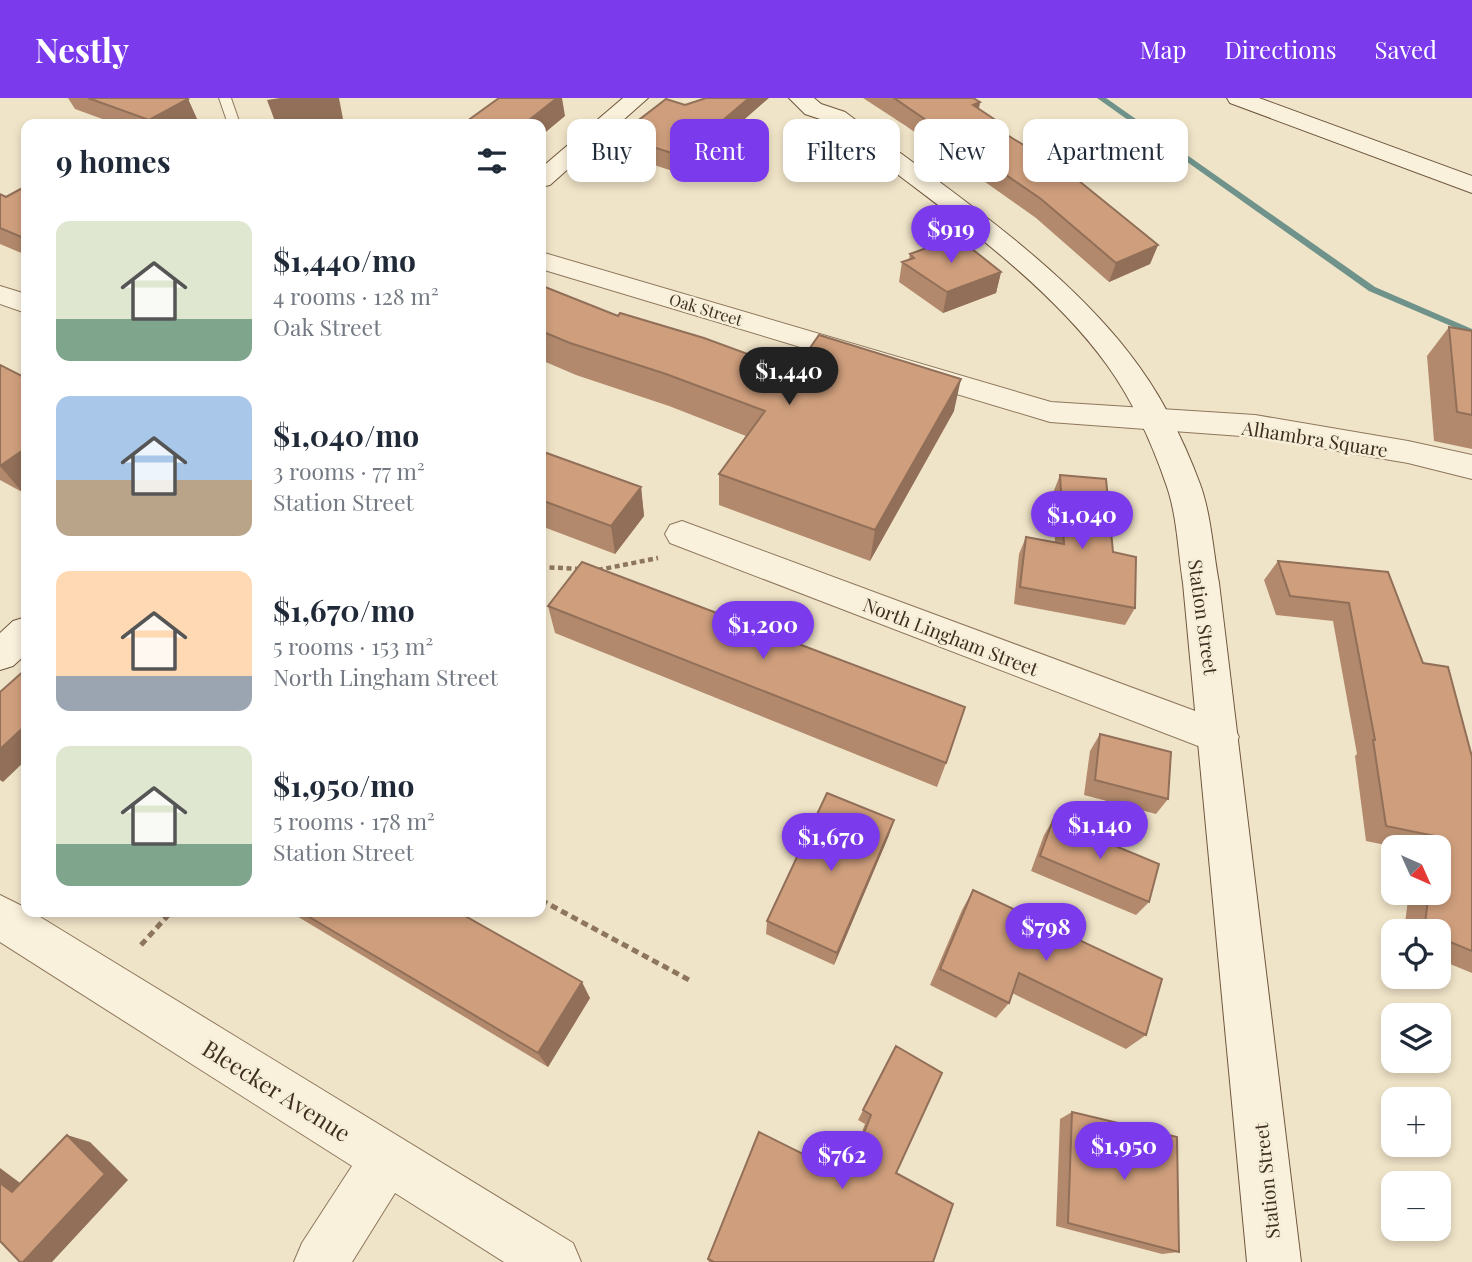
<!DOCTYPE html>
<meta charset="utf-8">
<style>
body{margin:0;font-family:"Playfair Display",serif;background:#f2f2f3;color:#1f2937;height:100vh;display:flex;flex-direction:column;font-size:26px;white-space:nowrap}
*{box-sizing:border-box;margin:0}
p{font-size:23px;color:#747a83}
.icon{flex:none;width:38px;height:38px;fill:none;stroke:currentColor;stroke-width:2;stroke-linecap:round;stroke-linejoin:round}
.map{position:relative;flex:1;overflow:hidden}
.sheet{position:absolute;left:21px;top:21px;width:525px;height:798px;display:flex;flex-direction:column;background:#fff;border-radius:14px;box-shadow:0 4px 10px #0003}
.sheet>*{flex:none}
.hud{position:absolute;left:567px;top:21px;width:665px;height:63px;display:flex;gap:14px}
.needle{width:46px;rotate:135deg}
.controls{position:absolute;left:1381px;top:737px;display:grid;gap:14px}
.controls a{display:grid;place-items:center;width:70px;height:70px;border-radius:14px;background:#fff;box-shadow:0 4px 10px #0003;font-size:35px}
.price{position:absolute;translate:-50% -60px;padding:0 16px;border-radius:24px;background:#7c3aed;color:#fff;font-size:23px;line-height:46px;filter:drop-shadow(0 2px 4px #0008)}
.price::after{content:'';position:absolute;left:50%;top:42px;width:21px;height:16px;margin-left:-10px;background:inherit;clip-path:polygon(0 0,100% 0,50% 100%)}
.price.selected{background:#222;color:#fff}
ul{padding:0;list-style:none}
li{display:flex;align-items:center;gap:21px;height:175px;padding:0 35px}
li span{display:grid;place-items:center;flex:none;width:196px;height:140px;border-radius:14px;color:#555}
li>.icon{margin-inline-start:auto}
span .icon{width:84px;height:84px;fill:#fffc;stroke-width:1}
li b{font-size:30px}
h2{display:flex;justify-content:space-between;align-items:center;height:84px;padding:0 35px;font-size:30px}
.chip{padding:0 24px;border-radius:14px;background:#fff;box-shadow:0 4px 10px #0003;font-size:24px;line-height:63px}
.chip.selected{background:#7c3aed;color:#fff}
header{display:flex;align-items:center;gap:42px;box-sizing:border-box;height:98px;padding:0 35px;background:#7c3aed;color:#fff}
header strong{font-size:33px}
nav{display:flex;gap:38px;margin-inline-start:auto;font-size:24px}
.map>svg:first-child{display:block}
</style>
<header>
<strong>Nestly</strong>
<nav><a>Map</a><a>Directions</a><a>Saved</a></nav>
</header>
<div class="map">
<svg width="1472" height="1164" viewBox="0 0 1472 1164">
<rect width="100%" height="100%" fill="#f0e4c8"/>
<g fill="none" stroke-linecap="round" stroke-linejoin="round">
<path fill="#6f938a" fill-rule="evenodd" d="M1097 0H1106L1375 189 1472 231V237L1369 193Z"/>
<g stroke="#8d765c" stroke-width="2">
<path id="lane" d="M219 0H231L240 26H228Z"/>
</g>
<g stroke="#8d765c" stroke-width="2">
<path id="street" d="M541 154 1051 304 1255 317 1408 343 1472 357V381L1408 365 1255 339 1050 324 541 171Z
M0 188 26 196V215L0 206Z
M682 423 1233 627 1239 639 1233 651 1219 656 670 445 665 436 670 427Z
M0 797 26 810V814H32L573 1145 581 1164H504L395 1095 352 1164H294L302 1145 352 1068 0 844Z"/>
</g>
<g stroke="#6f573f" stroke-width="2">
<path id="secondary" d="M623 0H648L550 87 541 89V70Z
M789 0H814L821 6 845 14C940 86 1056 161 1129 255 1159 293 1183 340 1200 386 1211 416 1213 453 1219 485L1301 1164H1247L1183 485C1178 453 1177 416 1166 386 1152 345 1133 303 1107 267 1041 175 919 95 829 24L805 16Z
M1227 0H1259L1472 78V95L1230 5Z
M26 519V556L13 568 0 572V535L13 523Z"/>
</g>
<path stroke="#8d765c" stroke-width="4.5" stroke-dasharray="5 3.5" stroke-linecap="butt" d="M541 469 582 471
M598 472 658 460"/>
<path stroke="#8d765c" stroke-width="5" stroke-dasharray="7 4.5" stroke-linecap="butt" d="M541 802 691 883
M141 847 171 814"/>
<use href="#lane" fill="#faf1dc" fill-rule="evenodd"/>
<use href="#street" fill="#faf1dc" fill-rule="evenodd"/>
<use href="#secondary" fill="#faf1dc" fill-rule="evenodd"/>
</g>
<path fill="#b2896c" d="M68 0H186L188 1 197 21 187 26H116L75 11Z
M863 0H973L980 4 979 11 1006 29 1005 35 1158 147 1150 166 1109 184 1036 120 906 28Z
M685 7 682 76 620 56 618 38Z
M26 88V157L0 146V96L6 99Z
M910 156 1001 174 996 195 943 215 899 184 902 164 909 161Z
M541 191 618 218 794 273 954 313 870 463 719 407V376L746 338 669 308 576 277 541 262Z
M1449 229 1472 233V351L1434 343 1427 258Z
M0 267 26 280V390L22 394 0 382Z
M541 353 641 389 644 418 615 456 541 428Z
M1060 377 1113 454 1135 510 1125 527 1014 506 1019 456 1026 439 1055 444 1053 395Z
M1278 463 1388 474 1423 565 1472 659V875L1438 861V833H1404L1409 794H1438V749H1395L1366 743 1355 658 1357 656 1333 523 1276 517 1264 482Z
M548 508 946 665 937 689 555 535Z
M1100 636 1168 701 1156 716 1084 697 1090 653Z
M1053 722 1149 804 1136 817 1031 773 1044 737Z
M889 737 834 867 766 836 767 823Z
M973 792 1146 937 1126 951 1012 895 1009 905 996 920 930 887 962 812Z
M290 814H458L590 900 548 969Z
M896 948V1075L933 1164H709L708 1161 845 1077 865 1026 858 1022Z
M1072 1014 1179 1154 1162 1156 1056 1128 1060 1021Z"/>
<path fill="#916f58" d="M280 0H339L343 21 307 26H276L267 2Z
M557 0H562L565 18 541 38V26H524Z
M749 0H769L682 76 681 58Z
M188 1 197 21 187 26H150L149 22Z
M980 4 976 23 973 7Z
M1158 147 1150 166 1109 184 1116 165Z
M1001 174 996 195 943 215 947 194Z
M961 281 954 313 870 463 875 432Z
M26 350V390L22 394 0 368Z
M641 389 644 418 615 456 611 428Z
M26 627V662L3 684 0 682V651Z
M894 722 889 737 834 867 837 855Z
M582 884 590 900 548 969 538 955Z
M67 1037 90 1044 128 1082 52 1164H23Z
M0 1070 39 1099 12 1094 0 1085Z"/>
<path fill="#cf9f7d" stroke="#916f58" stroke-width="2" d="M88 0H186L188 1 149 22Z
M499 0H557L524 26H463Z
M706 0H749L681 58 618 38 666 1 685 7Z
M894 0H973L980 4 973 7 1006 29 999 32 1068 74 1158 147 1116 165 1041 101Z
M167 23 179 26H161Z
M26 88V141L0 130V96L6 99Z
M957 139 1001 174 947 194 902 164 914 160 910 156Z
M545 189 618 218 620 215 704 240 794 273 819 237 961 281 875 432 719 376 765 313 666 276 570 245 541 233V191Z
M1449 229 1472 233V317L1457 314Z
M0 267 26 280V350L0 368Z
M541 353 641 389 611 428 541 402Z
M1060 377 1106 381 1113 454 1136 459 1135 510 1020 489 1026 439 1064 446Z
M1278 463 1388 474 1423 565 1448 569 1472 659V853L1438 839V833H1424L1429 794H1438V749H1434L1435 738 1386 728 1373 642H1375L1349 505 1290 498Z
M582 464 965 609 946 665 548 508Z
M26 571V627L0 651V594Z
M1100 636 1171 654 1168 701 1095 682Z
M827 695 894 722 837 855 767 823Z
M1053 722 1159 766 1149 804 1040 758Z
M973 792 1162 881 1146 937 1019 875 1009 905 940 871Z
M301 814H458L582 884 538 955Z
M896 948 942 975 896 1075 953 1106 933 1164H714L708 1161 759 1034 847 1078 871 1017 863 1012Z
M1072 1014 1177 1039 1179 1154 1068 1125Z
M67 1037 105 1076 23 1164H20L0 1143V1085L12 1094Z"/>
<g text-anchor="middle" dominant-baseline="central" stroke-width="5" stroke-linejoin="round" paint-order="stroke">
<g font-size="16" fill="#3d2e20" stroke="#f7eed8">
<text transform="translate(706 211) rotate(17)">Oak Street</text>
</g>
<g font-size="19" fill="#3d2e20" stroke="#f7eed8">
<text transform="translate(1315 340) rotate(9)">Alhambra Square</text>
<text transform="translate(1204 519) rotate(82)">Station Street</text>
<text transform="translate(951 538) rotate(21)">North Lingham Street</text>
<text transform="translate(1266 1083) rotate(-96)">Station Street</text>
</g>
<g font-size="23" fill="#3d2e20" stroke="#f7eed8">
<text transform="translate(277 992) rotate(32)">Bleecker Avenue</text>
</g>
</g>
</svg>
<div class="controls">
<a><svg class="needle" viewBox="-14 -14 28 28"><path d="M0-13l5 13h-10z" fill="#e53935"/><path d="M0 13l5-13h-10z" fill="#747a83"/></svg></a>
<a><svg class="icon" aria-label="locate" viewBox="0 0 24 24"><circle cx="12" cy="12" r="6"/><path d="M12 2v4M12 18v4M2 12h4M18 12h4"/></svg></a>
<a><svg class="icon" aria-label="layers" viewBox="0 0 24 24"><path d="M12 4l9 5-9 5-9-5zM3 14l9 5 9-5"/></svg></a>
<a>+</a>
<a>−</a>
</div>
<b class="price" style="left:951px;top:167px">$919</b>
<b class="price selected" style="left:789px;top:309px">$1,440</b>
<b class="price" style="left:1082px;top:453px">$1,040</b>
<b class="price" style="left:763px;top:563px">$1,200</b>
<b class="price" style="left:1100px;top:763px">$1,140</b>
<b class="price" style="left:831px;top:775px">$1,670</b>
<b class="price" style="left:1046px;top:865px">$798</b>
<b class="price" style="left:1124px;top:1084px">$1,950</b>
<b class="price" style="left:842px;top:1093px">$762</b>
<div class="hud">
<a class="chip">Buy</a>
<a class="chip selected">Rent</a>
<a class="chip">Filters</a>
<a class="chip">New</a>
<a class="chip">Apartment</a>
</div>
<section class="sheet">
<h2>9 homes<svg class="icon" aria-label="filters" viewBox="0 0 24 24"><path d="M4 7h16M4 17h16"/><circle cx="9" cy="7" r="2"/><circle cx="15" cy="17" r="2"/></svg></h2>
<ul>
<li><span style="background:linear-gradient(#dfe7d0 70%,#7fa58c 0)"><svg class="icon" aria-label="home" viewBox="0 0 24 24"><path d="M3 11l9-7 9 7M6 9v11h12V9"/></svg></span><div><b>$1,440/mo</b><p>4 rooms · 128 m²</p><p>Oak Street</p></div></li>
<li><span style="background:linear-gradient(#a9c7e8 60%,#b9a48a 0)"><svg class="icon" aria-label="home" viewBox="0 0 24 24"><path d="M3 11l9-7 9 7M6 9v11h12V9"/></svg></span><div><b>$1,040/mo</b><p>3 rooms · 77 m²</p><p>Station Street</p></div></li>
<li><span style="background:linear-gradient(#ffd9b3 75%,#9aa5b1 0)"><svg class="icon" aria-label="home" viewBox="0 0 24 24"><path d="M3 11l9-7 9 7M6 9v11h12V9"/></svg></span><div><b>$1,670/mo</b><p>5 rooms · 153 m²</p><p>North Lingham Street</p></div></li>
<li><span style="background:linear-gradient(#dfe7d0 70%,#7fa58c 0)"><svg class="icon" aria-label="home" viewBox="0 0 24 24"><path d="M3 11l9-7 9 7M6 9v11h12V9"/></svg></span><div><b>$1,950/mo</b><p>5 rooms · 178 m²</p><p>Station Street</p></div></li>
</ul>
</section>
</div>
